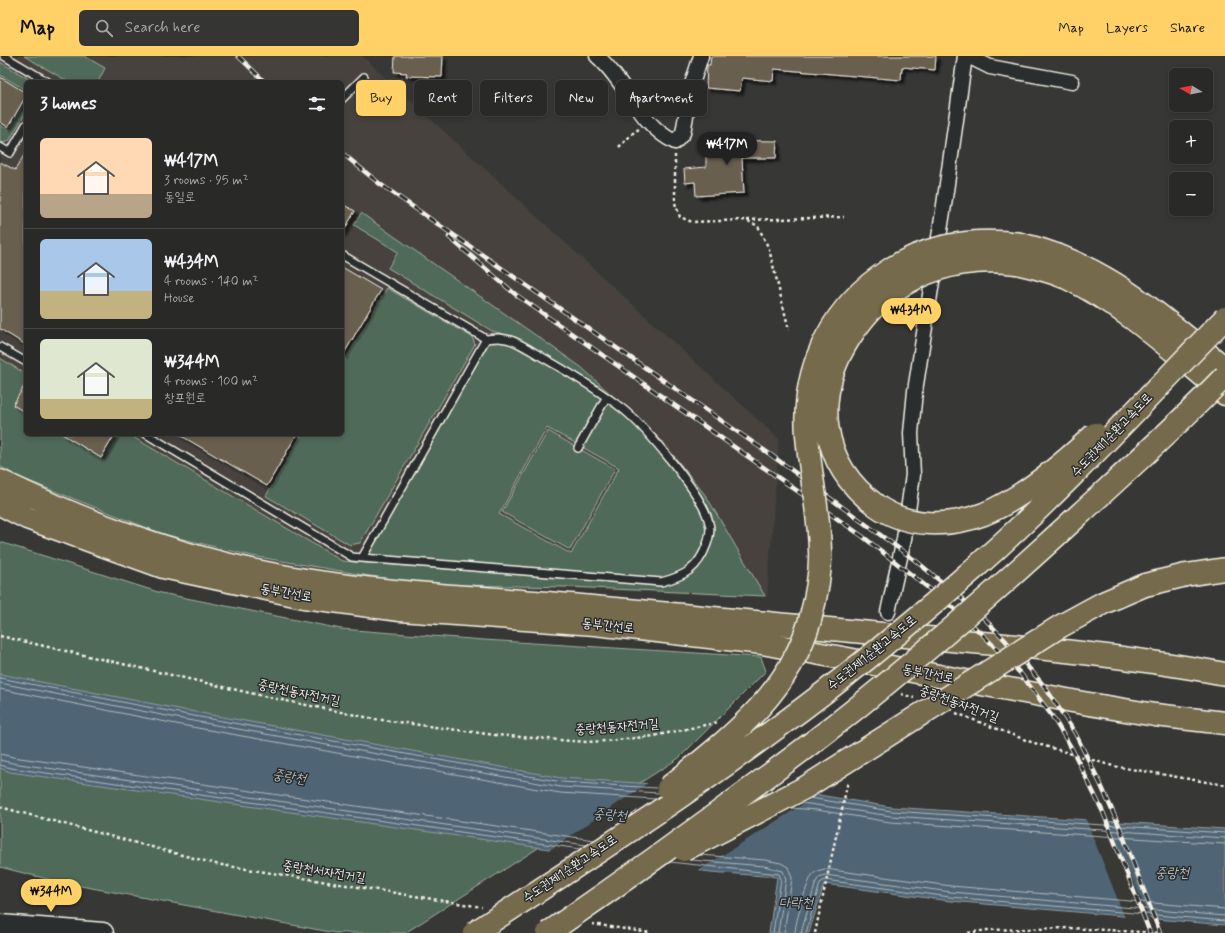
<!DOCTYPE html>
<meta charset="utf-8">
<style>
body{margin:0;font-family:Mynerve,"Poor Story",sans-serif;background:#353534;color:#f1f3f6;height:100vh;display:flex;flex-direction:column;font-size:15px;white-space:nowrap}
*{box-sizing:border-box;margin:0}
p{font-size:13px;color:#a5a6a8}
.icon{flex:none;width:22px;height:22px;fill:none;stroke:currentColor;stroke-width:2;stroke-linecap:round;stroke-linejoin:round}
.map{position:relative;flex:1;overflow:hidden}
.side{position:absolute;left:24px;top:24px;width:320px;height:356px;display:flex;flex-direction:column;background:#292928;border-radius:6px;box-shadow:0 2px 6px #0003,0 0 0 1px #454545}
.side>*{flex:none}
.guide{position:absolute;left:356px;top:24px;width:380px;height:36px;display:flex;gap:8px}
.needle{width:26px;rotate:280deg}
.controls{position:absolute;left:1169px;top:12px;display:grid;gap:8px}
.controls a{display:grid;place-items:center;width:44px;height:44px;border-radius:6px;background:#292928;box-shadow:0 2px 6px #0003,0 0 0 1px #454545;font-size:20px}
.price{position:absolute;translate:-50% -34px;padding:0 9px;border-radius:14px;background:#ffd166;color:#111;font-size:13px;line-height:26px;filter:drop-shadow(0 1px 2px #0008)}
.price::after{content:'';position:absolute;left:50%;top:24px;width:12px;height:9px;margin-left:-6px;background:inherit;clip-path:polygon(0 0,100% 0,50% 100%)}
.price.active{background:#222;color:#fff}
ul{padding:0;list-style:none}
li{display:flex;align-items:center;gap:12px;height:100px;padding:0 16px}
li+li{border-top:1px solid #454545}
li span{display:grid;place-items:center;flex:none;width:112px;height:80px;border-radius:6px;color:#555}
li>.icon{margin-inline-start:auto}
span .icon{width:48px;height:48px;fill:#fffc;stroke-width:1}
li b{font-size:17px}
h2{display:flex;justify-content:space-between;align-items:center;height:48px;padding:0 16px;font-size:17px}
.pill{padding:0 14px;border-radius:6px;background:#292928;box-shadow:0 2px 6px #0003,0 0 0 1px #454545;font-size:14px;line-height:36px}
.pill.active{background:#ffd166;color:#111}
header{display:flex;align-items:center;gap:24px;box-sizing:border-box;height:56px;padding:0 20px;background:#ffd166;color:#111}
header strong{font-size:19px}
nav{display:flex;gap:22px;margin-inline-start:auto;font-size:14px}
.search{width:280px;height:36px;background:#353534;display:flex;align-items:center;gap:10px;box-sizing:border-box;padding:0 14px;border-radius:6px;color:#a5a6a8;font-size:15px}
.map>svg:first-child{display:block}
</style>
<header>
<strong>Map</strong>
<div class="search"><svg class="icon" aria-label="search" viewBox="0 0 24 24"><circle cx="10" cy="10" r="6"/><path d="M15 15l6 6"/></svg>Search here</div>
<nav><a>Map</a><a>Layers</a><a>Share</a></nav>
</header>
<div class="map">
<svg width="1225" height="877" viewBox="0 0 1225 877">
<defs>
<filter id="shadow"><feDropShadow dx="3.5" dy="3.5" stdDeviation="1" flood-color="#0009"/></filter>
</defs>
<rect width="100%" height="100%" fill="#373735"/>
<filter id="ink" filterUnits="userSpaceOnUse"><feTurbulence type="fractalNoise" baseFrequency=".025" numOctaves="2"/><feDisplacementMap in="SourceGraphic" scale="8" xChannelSelector="R" yChannelSelector="G"/><feConvolveMatrix kernelMatrix="1 2 1 2 8 2 1 2 1" color-interpolation-filters="sRGB"/></filter>
<g filter="url(#ink)">
<path fill="#46433d" fill-rule="evenodd" d="M0 0H362L779 383 767 541 569 533 458 531 389 525 251 503 162 480 15 421 0 412ZM26 26H342V378H26Z"/>
<path fill="#506b59" stroke="#a2aea0" d="M24 0H84L105 12 98 26H69Z
M0 6 34 26H26V34L0 19Z
M26 44V56L9 85 3 87 0 85V69L9 74Z
M361 157 581 311 626 352 572 316 515 281 492 275 388 212 398 196 354 169Z
M387 232 472 281 475 288 360 487 350 489 266 440 302 378H342V309Z
M499 284C534 295 571 322 602 343L577 388 547 372 499 458 571 498 619 412 582 391 607 346C643 370 672 406 694 443 699 451 705 459 707 468 709 478 703 494 697 502 684 522 663 523 640 523L368 499 488 285Z
M0 302 26 318V378H128L342 505 639 528 678 524 705 499 709 459 627 354 661 384 706 440 765 540 570 531 458 529 388 523 252 500 163 478 16 420 0 410Z
M548 375 615 413 570 494 502 456Z
M0 486 161 537 341 573 484 584 761 601 766 615 679 702 405 877H336L59 826 0 811Z"/>
<path fill="#506574" stroke="#929da2" d="M0 618 184 654 562 722 819 739 891 751 1225 773V869L950 845 824 828 809 877H769L777 821 710 816 10 716 0 712Z"/>
<path fill="#373735" d="M649 726 808 736 811 743 696 816 548 795Z
M1085 761 1107 763 1150 864 1125 862Z"/>
<g fill="none" stroke-linecap="round" stroke-linejoin="round">
<path stroke="#b2b9ba" stroke-width="1" d="M0 622 183 658 562 726 656 732
M0 627 182 663 561 731 658 737
M0 633 181 669 560 737 655 743
M0 698 13 701 594 784
M0 704 12 707 586 789
M0 709 11 712 580 793
M810 742 891 755 1225 777
M802 747 891 760 1225 782
M791 752 817 754 890 766 1225 788
M700 799 765 804 781 807 788 811 792 822 784 877
M691 804 764 810 783 815 786 823 778 877
M670 806 779 818 781 823 773 877
M795 877C795 867 807 825 813 818 816 815 820 814 825 813L951 830 1225 853
M801 877 816 826 819 821 825 819 951 836 1225 860
M806 877 820 827 825 824 950 841 1225 865"/>
</g>
<path fill="#695f50" stroke="#f4f1e8" filter="url(#shadow)" d="M395 0H443L442 21 406 20 407 17 394 16Z
M711 0H936L935 14 902 11 901 24 774 13 773 25 742 22 740 35 706 32 707 9H710Z
M0 21 26 37V40L8 71 0 66Z
M706 84 777 85 776 102H742L744 137 696 140 695 126 685 127 684 113 706 111Z
M26 96V289L0 273V106L15 114Z
M342 148 355 155 342 178Z
M342 211 381 234 342 301Z
M26 327V357L13 349Z
M62 378H115L101 402Z
M178 378H297L267 430Z"/>
<g fill="none" stroke-linecap="round" stroke-linejoin="round">
<g stroke="#f4f1e8" stroke-width="10">
<path id="lane" d="M4 0 48 26
M342 43 364 21
M0 91 10 97 26 69
M0 291 26 306
M146 378 352 501 362 502 486 283 342 199
M578 392 606 342
M362 502 661 526C685 520 698 513 707 488 709 482 711 473 709 467 704 440 646 372 624 354 599 334 570 317 542 301 533 296 523 289 513 285 504 281 496 282 486 283"/>
</g>
<g stroke="#f4f1e8" stroke-width="17">
<path id="street" d="M597 0C626 25 639 69 675 86L683 77 691 31 701 0
M968 0 990 11 1072 26
M888 556 904 483 911 433 913 419 911 377 915 335 944 149 965 0"/>
</g>
<g stroke="#f4f1e8" stroke-width="23">
<path id="secondary" d="M0 869 103 877"/>
</g>
<g stroke="#f4f1e8" stroke-width="25">
<path id="highway" d="M1020 188C1106 208 1158 259 1225 312
M1017 207C1034 211 1051 215 1067 222 1124 249 1176 298 1225 338
M0 425C79 463 162 494 247 513 350 536 455 539 558 548 667 557 775 568 883 578 997 588 1112 597 1225 618
M0 448 27 462 163 511 304 541 400 554 595 568 762 587 1083 647 1155 659 1225 667
M1145 529 1186 519 1225 513"/>
</g>
<path stroke="#f4f1e8" stroke-width="2.5" stroke-dasharray="3 3" stroke-linecap="butt" d="M619 91 634 76 639 73
M675 99V147L680 161 692 166 746 164 758 170 769 193 789 274
M747 164 844 161
M0 580 272 642 375 663 495 679 586 686 607 685 654 680 719 666
M901 638 914 642
M956 657 1031 686 1113 710 1225 729
M0 751 216 808 482 851
M592 868 651 877
M815 877 848 725
M968 877 987 874 1070 872 1158 877"/>
<use href="#lane" stroke="#2a2d2e" stroke-width="7"/>
<use href="#street" stroke="#2a2d2e" stroke-width="14"/>
<use href="#secondary" stroke="#2a2d2e" stroke-width="20"/>
<use href="#highway" stroke="#746b4b" stroke-width="22"/>
<g stroke="#f4f1e8" stroke-width="4.5">
<path id="rail" d="M238 0 265 26
M342 97 380 128 771 399 916 505 978 556 1005 584 1045 631 1075 677 1100 727 1120 772 1160 877
M449 181 515 238 862 480 950 549 983 579 1021 618 1052 660 1072 693 1103 756 1150 877"/>
</g>
<use href="#rail" stroke="#2a2d2e" stroke-width="3" stroke-dasharray="9" stroke-linecap="butt"/>
<g stroke="#f4f1e8" stroke-width="25" stroke-linecap="butt">
<path id="highway-bridge" d="M1017 207C973 201 930 210 893 235 875 247 862 263 850 281 812 340 819 408 877 450 908 472 950 471 984 458 1023 442 1064 407 1095 378
M668 732C727 684 788 640 810 564 816 542 821 517 820 494 819 455 810 418 807 379 802 317 828 258 879 221 920 190 970 181 1020 188
M684 794 806 731 1059 571 1103 547 1145 529
M474 877C576 810 680 744 778 671 847 621 912 567 976 511 1064 433 1143 346 1225 262
M548 877C637 816 726 752 813 686 906 615 994 537 1081 457 1130 412 1179 368 1225 320"/>
</g>
<use href="#highway-bridge" stroke="#746b4b" stroke-width="22"/>
</g>
</g>
<g text-anchor="middle" dominant-baseline="central" stroke-width="3" stroke-linejoin="round" paint-order="stroke">
<g font-size="13" fill="#f4f1e8" stroke="#2a2d2e">
<text transform="translate(1112 379) rotate(-46)">수도권제1순환고속도로</text>
<text transform="translate(286 537) rotate(10)">동부간선로</text>
<text transform="translate(608 570) rotate(6)">동부간선로</text>
<text transform="translate(872 597) rotate(-39)">수도권제1순환고속도로</text>
<text transform="translate(928 618) rotate(11)">동부간선로</text>
<text transform="translate(299 637) rotate(12)">중랑천동자전거길</text>
<text transform="translate(959 648) rotate(20)">중랑천동자전거길</text>
<text transform="translate(617 671) rotate(-4)">중랑천동자전거길</text>
<text transform="translate(570 813) rotate(-34)">수도권제1순환고속도로</text>
<text transform="translate(324 816) rotate(9)">중랑천서자전거길</text>
</g>
<g font-size="14" font-style="italic" fill="#b2b9ba" stroke="#2a2d2e">
<text transform="translate(289 721) rotate(9)">중랑천</text>
<text transform="translate(610 759) rotate(4)">중랑천</text>
<text x="1172" y="817">중랑천</text>
<text x="796" y="847">다락천</text>
</g>
</g>
</svg>
<div class="controls">
<a><svg class="needle" viewBox="-14 -14 28 28"><path d="M0-13l5 13h-10z" fill="#e53935"/><path d="M0 13l5-13h-10z" fill="#a5a6a8"/></svg></a>
<a>+</a>
<a>−</a>
</div>
<b class="price active" style="left:727px;top:110px">₩417M</b>
<b class="price" style="left:911px;top:276px">₩434M</b>
<b class="price" style="left:51px;top:857px">₩344M</b>
<div class="guide">
<a class="pill active">Buy</a>
<a class="pill">Rent</a>
<a class="pill">Filters</a>
<a class="pill">New</a>
<a class="pill">Apartment</a>
</div>
<section class="side">
<h2>3 homes<svg class="icon" aria-label="filters" viewBox="0 0 24 24"><path d="M4 7h16M4 17h16"/><circle cx="9" cy="7" r="2"/><circle cx="15" cy="17" r="2"/></svg></h2>
<ul>
<li><span style="background:linear-gradient(#ffd9b3 70%,#b9a48a 0)"><svg class="icon" aria-label="home" viewBox="0 0 24 24"><path d="M3 11l9-7 9 7M6 9v11h12V9"/></svg></span><div><b>₩417M</b><p>3 rooms · 95 m²</p><p>동일로</p></div></li>
<li><span style="background:linear-gradient(#a9c7e8 65%,#c2b280 0)"><svg class="icon" aria-label="home" viewBox="0 0 24 24"><path d="M3 11l9-7 9 7M6 9v11h12V9"/></svg></span><div><b>₩434M</b><p>4 rooms · 140 m²</p><p>House</p></div></li>
<li><span style="background:linear-gradient(#dfe7d0 75%,#c2b280 0)"><svg class="icon" aria-label="home" viewBox="0 0 24 24"><path d="M3 11l9-7 9 7M6 9v11h12V9"/></svg></span><div><b>₩344M</b><p>4 rooms · 100 m²</p><p>창포원로</p></div></li>
</ul>
</section>
</div>
